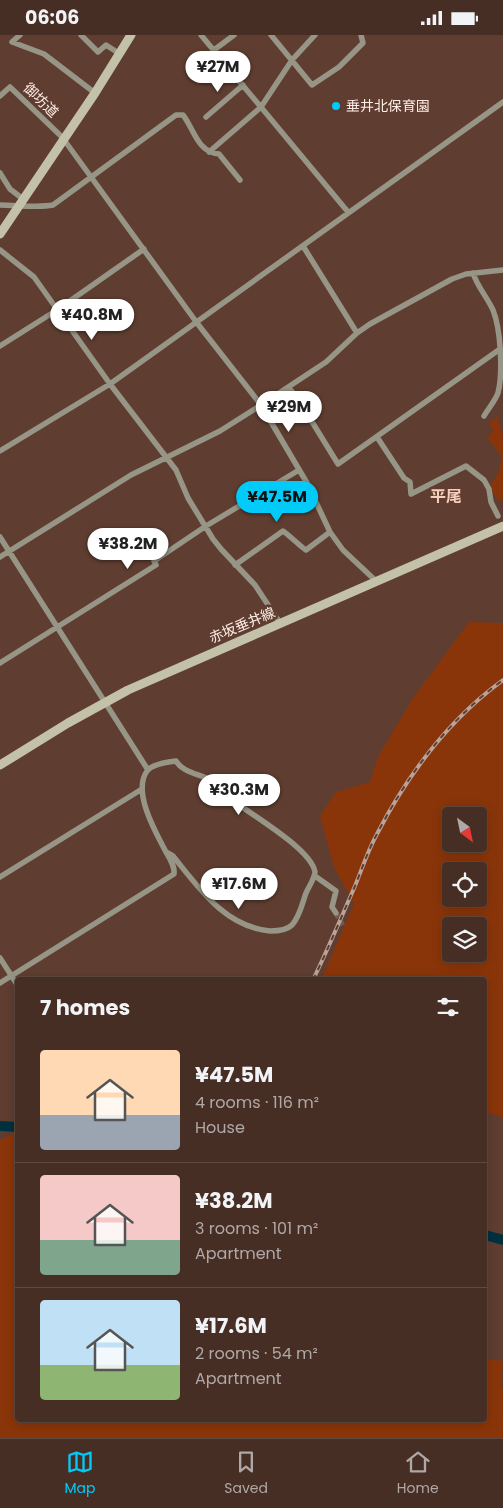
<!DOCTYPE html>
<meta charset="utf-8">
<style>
body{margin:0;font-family:Poppins,"Noto Sans JP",sans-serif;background:#513a32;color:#f1f3f6;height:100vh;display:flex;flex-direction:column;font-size:19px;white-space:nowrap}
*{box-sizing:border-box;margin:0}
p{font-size:16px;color:#b0a8a7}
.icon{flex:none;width:28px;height:28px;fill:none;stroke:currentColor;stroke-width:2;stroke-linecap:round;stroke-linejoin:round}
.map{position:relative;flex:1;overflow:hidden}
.side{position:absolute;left:15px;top:942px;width:472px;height:445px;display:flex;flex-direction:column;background:#472e25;border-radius:5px;box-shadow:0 2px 12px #0003,0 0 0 1px #5f4a42}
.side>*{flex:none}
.needle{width:32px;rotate:147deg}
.tools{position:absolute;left:442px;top:772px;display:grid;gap:10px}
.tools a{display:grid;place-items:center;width:45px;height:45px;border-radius:5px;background:#472e25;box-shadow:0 2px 12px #0003,0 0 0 1px #5f4a42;font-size:25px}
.price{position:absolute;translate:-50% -42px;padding:0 11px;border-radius:18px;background:#fff;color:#222;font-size:16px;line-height:32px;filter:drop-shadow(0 1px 2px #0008)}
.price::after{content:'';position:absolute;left:50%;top:30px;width:15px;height:11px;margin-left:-8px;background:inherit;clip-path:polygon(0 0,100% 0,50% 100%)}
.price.current{background:#03cbf9;color:#111}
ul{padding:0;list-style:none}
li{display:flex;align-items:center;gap:15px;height:125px;padding:0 25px}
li+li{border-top:1px solid #5f4a42}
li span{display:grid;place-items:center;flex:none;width:140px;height:100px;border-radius:5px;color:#555}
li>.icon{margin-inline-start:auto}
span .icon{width:60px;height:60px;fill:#fffc;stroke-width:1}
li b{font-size:21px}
h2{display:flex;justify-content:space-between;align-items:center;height:60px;padding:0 25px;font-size:21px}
.status{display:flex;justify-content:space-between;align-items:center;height:35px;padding:0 25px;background:#472e25;direction:ltr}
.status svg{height:14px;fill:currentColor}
.tab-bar{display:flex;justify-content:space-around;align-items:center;height:70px;border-top:1px solid #5f4a42;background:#472e25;font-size:14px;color:#b0a8a7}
.tab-bar a{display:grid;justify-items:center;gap:2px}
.tab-bar .current{color:#03cbf9}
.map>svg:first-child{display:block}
</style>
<div class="status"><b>06:06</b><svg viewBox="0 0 49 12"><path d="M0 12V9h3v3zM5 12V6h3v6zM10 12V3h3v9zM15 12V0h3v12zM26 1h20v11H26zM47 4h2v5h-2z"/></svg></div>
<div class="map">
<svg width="503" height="1403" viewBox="0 0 503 1403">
<rect width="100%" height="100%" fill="#5f3e31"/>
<path fill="#8a3509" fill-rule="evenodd" d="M497 381 503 401V466C494 465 493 456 491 449L498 438 502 422 487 402 494 396 489 389Z
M469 587 503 588V1082L485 1077V945H321L354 869 334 832 320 781 336 757 370 747 378 722 413 663ZM479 781V809H451V781ZM479 836V864H451V836ZM451 891H479V919H451Z
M12 1099H18V1385H485V1324L503 1326 501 1352 503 1353V1403H0V1105Z"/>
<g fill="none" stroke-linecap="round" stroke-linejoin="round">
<path stroke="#00313f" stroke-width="10" d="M0 1091 18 1092
M485 1200 503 1205"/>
<path stroke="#77584c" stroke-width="5.5" stroke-dasharray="5.5 3" stroke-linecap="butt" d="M336 878 344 893"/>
<path stroke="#979585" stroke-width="5.5" d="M20 0 12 7 44 19 95 58
M81 0 98 17 106 10 120 19
M201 0 348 177
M271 0 312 50 339 32 363 8 361 0
M214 15 234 0
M0 61 10 52 62 102 197 288 261 370 307 448 330 497 343 515 376 546
M206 82 243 50
M209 117 261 72 292 25 315 0
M0 138 10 154 23 164
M0 170C16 170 38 173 53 170L176 80H183C194 94 197 117 219 119L240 145
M303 211 357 298
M0 215 34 242 110 349 176 435 188 463 213 504 221 514 255 550 280 588
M473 238C477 251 487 262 493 275 501 295 503 338 498 358 495 366 488 374 484 381
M0 311 57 275 144 214
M289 353 298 364 338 429 500 314
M377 402 404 443 410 447 411 459 466 431 484 445 489 454 491 467 498 481
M0 416 110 349 138 329 503 67
M0 502 148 735
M0 522 131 440 220 396 261 370 326 327 357 298 370 289 452 244 466 239 503 235
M235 530 283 496C289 500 302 513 306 515L330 497
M0 628 156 530 154 526 206 491 299 435
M315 841 336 856 332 872 336 878
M0 842 142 754
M0 923 18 951
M0 948 174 839C175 831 170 824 166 817 156 798 132 757 147 736 152 729 167 727 176 726 184 739 203 739 216 748 222 752 226 760 232 765 252 780 311 814 315 837 314 845 309 851 306 858 302 869 300 881 292 890 287 895 278 896 270 896 225 892 199 853 173 821L166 817"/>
<path stroke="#c3c1a7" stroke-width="9" d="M0 199 95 58 131 0
M0 730 68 688 128 655 503 491"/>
<g stroke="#baa298" stroke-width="4">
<path id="rail" d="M313 945C328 914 341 883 355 851 362 834 368 815 377 799 408 739 448 685 503 645"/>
</g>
<use href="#rail" stroke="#5f3e31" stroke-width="2" stroke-dasharray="5.5" stroke-linecap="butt"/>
</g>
<circle fill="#03cbf9" stroke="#5f3e31" stroke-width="2" cx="336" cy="71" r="5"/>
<g text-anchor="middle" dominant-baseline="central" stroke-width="5" stroke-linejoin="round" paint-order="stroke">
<g font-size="14" fill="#fdece5" stroke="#5f3e31">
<text transform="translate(41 65) rotate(44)">御坊道</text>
<text transform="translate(242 590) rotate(-23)">赤坂垂井線</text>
</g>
<g font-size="14" fill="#fdece5" stroke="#5f3e31" text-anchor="start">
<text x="346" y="71">垂井北保育園</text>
</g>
<g font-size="16" font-weight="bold" fill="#f7cebe" stroke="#5f3e31">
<text x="446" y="461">平尾</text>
</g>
</g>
</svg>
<div class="tools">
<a><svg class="needle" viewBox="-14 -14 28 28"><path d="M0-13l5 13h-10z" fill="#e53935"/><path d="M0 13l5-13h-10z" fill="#b0a8a7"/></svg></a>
<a><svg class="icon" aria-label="locate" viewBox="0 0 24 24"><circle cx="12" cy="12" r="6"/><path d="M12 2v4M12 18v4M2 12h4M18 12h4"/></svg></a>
<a><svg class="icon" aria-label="layers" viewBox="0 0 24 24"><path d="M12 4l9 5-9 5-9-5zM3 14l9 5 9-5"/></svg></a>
</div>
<b class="price" style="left:218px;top:58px">¥27M</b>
<b class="price" style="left:92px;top:306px">¥40.8M</b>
<b class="price" style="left:289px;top:398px">¥29M</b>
<b class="price current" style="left:277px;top:488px">¥47.5M</b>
<b class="price" style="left:128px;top:535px">¥38.2M</b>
<b class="price" style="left:239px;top:781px">¥30.3M</b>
<b class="price" style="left:239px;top:875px">¥17.6M</b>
<section class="side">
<h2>7 homes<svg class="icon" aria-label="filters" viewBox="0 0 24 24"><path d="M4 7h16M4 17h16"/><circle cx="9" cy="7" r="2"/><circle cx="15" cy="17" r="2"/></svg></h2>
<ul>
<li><span style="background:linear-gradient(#ffd9b3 65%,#9aa5b1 0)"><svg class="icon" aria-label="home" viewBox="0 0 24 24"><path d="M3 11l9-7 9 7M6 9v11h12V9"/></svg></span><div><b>¥47.5M</b><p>4 rooms · 116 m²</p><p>House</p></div></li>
<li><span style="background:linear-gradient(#f6c9c9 65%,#7fa58c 0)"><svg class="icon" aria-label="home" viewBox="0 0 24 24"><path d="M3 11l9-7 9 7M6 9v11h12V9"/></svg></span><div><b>¥38.2M</b><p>3 rooms · 101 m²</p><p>Apartment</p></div></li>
<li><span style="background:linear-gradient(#bfe0f5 65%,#8fb573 0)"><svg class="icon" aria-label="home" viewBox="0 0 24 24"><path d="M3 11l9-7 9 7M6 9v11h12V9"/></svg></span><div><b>¥17.6M</b><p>2 rooms · 54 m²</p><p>Apartment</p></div></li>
</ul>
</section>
</div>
<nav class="tab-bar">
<a class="current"><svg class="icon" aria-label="map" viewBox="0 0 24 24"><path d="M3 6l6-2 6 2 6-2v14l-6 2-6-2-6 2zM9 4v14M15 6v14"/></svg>Map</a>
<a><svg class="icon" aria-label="saved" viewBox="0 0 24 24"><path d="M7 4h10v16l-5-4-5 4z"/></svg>Saved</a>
<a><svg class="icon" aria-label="home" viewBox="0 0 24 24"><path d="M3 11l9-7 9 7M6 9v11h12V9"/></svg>Home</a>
</nav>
